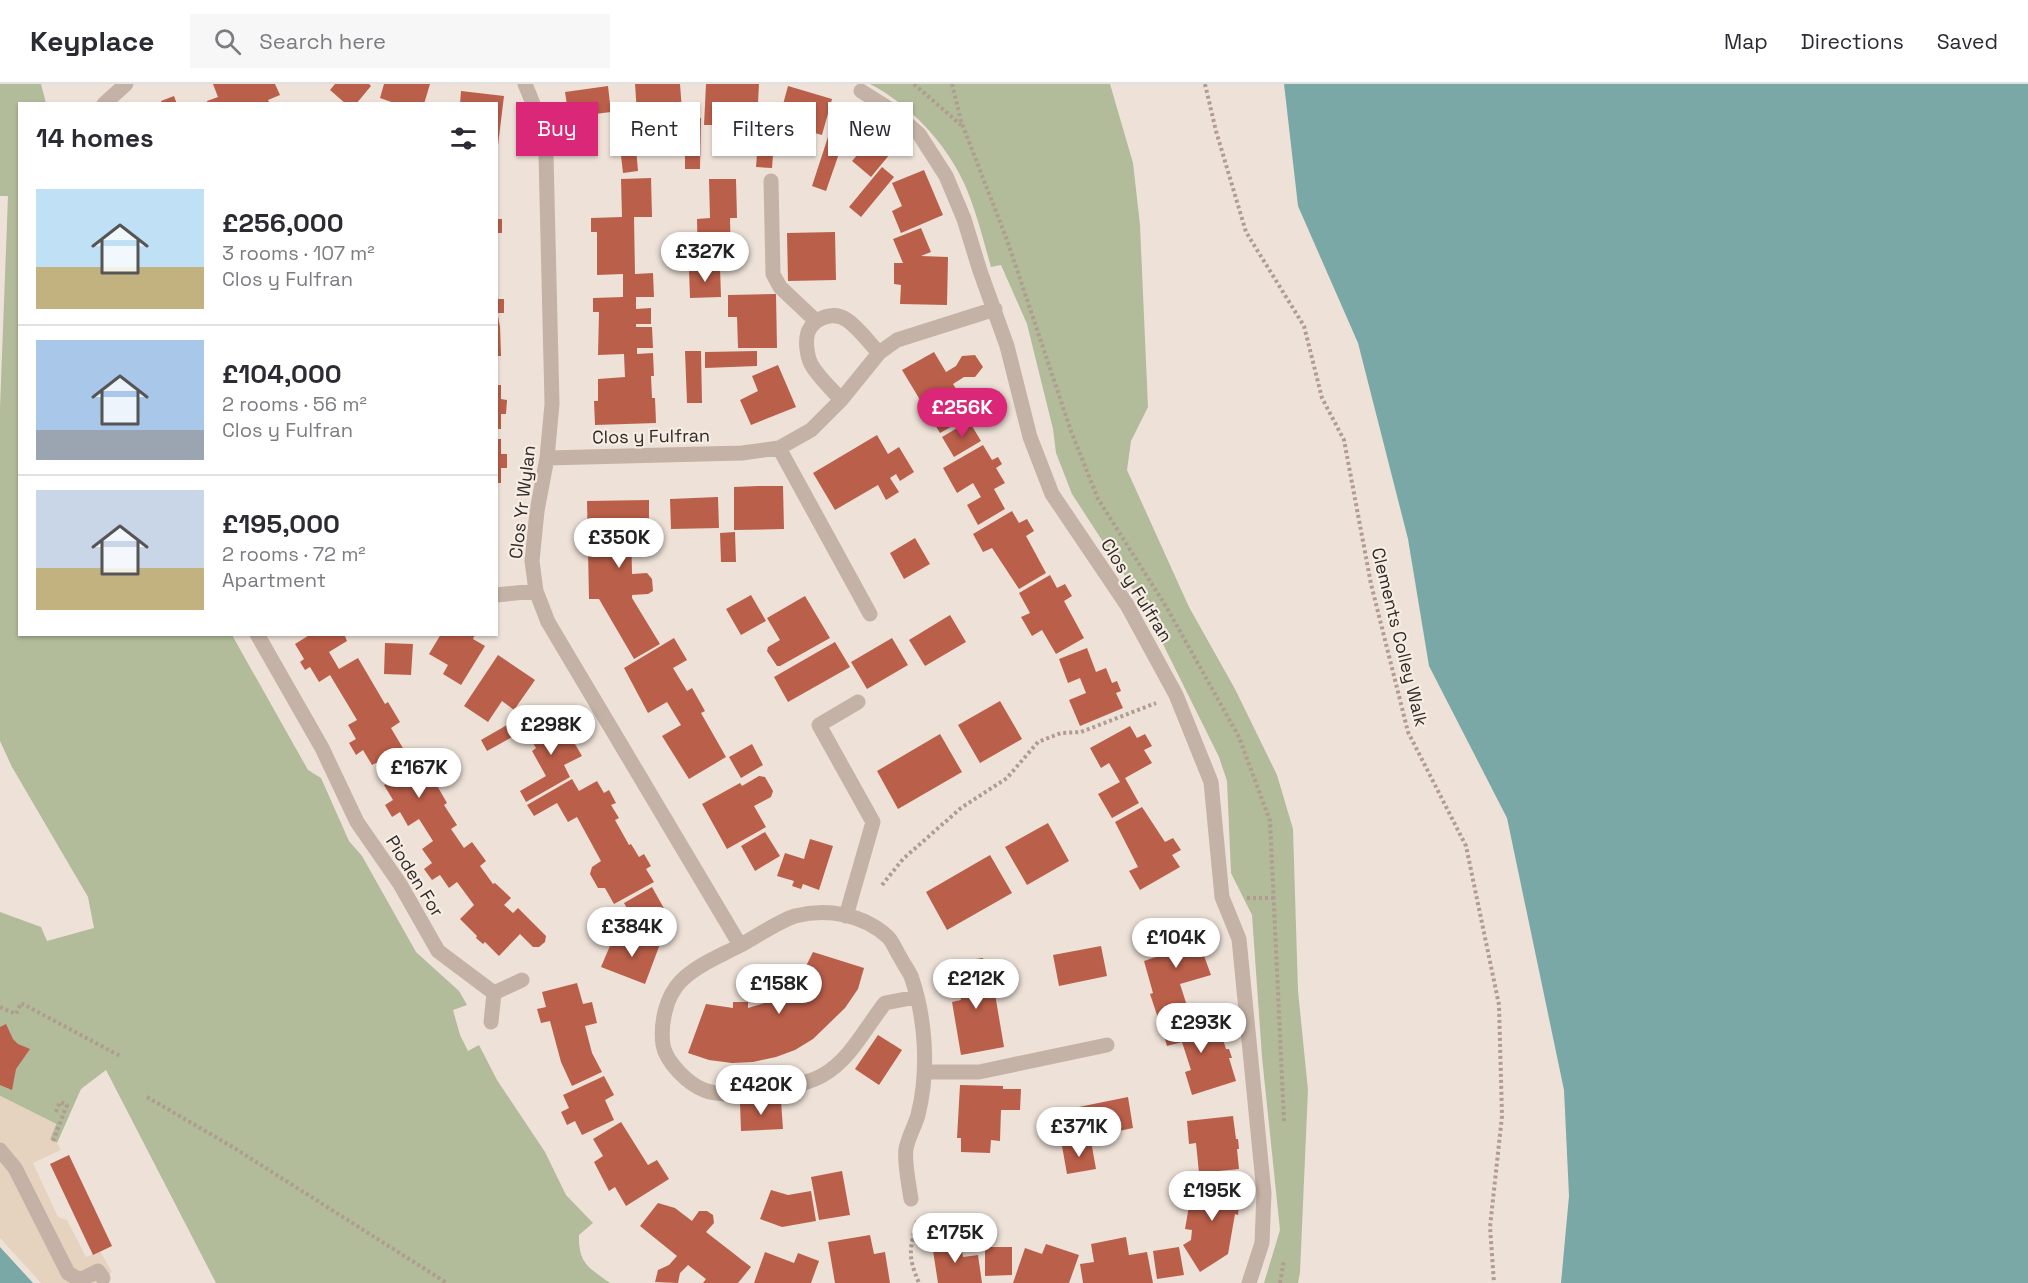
<!DOCTYPE html>
<meta charset="utf-8">
<style>
body{margin:0;font-family:"Space Grotesk",sans-serif;background:#f7f7f7;color:#2b2b33;height:100vh;display:flex;flex-direction:column;font-size:22px;white-space:nowrap}
*{box-sizing:border-box;margin:0}
p{font-size:20px;color:#7c7c81}
.icon{flex:none;width:33px;height:33px;fill:none;stroke:currentColor;stroke-width:2;stroke-linecap:round;stroke-linejoin:round}
.map{position:relative;flex:1;overflow:hidden}
.panel{position:absolute;left:18px;top:18px;width:480px;height:534px;display:flex;flex-direction:column;background:#fff;border-radius:0px;box-shadow:0 2px 4px #0004}
.panel>*{flex:none}
.banner{position:absolute;left:516px;top:18px;width:570px;height:54px;display:flex;gap:12px}
.price{position:absolute;translate:-50% -51px;padding:0 14px;border-radius:21px;background:#fff;color:#222;font-size:20px;line-height:39px;filter:drop-shadow(0 2px 3px #0008)}
.price::after{content:'';position:absolute;left:50%;top:36px;width:18px;height:14px;margin-left:-9px;background:inherit;clip-path:polygon(0 0,100% 0,50% 100%)}
.price.selected{background:#db2777;color:#fff}
ul{padding:0;list-style:none}
li{display:flex;align-items:center;gap:18px;height:150px;padding:0 18px}
li+li{border-top:2px solid #e1e1e2}
li span{display:grid;place-items:center;flex:none;width:168px;height:120px;border-radius:0px;color:#555}
li>.icon{margin-inline-start:auto}
span .icon{width:72px;height:72px;fill:#fffc;stroke-width:1}
li b{font-size:26px}
h2{display:flex;justify-content:space-between;align-items:center;height:72px;padding:0 18px;font-size:26px}
.chip{padding:0 21px;border-radius:0px;background:#fff;box-shadow:0 2px 4px #0004;font-size:21px;line-height:54px}
.chip.selected{background:#db2777;color:#fff}
header{display:flex;align-items:center;gap:36px;box-sizing:border-box;height:84px;padding:0 30px;background:#fff;border-bottom:2px solid #e1e1e2}
header strong{font-size:28px}
nav{display:flex;gap:33px;margin-inline-start:auto;font-size:21px}
.search{width:420px;height:54px;background:#f7f7f7;display:flex;align-items:center;gap:15px;box-sizing:border-box;padding:0 21px;border-radius:0px;color:#7c7c81;font-size:22px}
.map>svg:first-child{display:block}
</style>
<header>
<strong>Keyplace</strong>
<div class="search"><svg class="icon" aria-label="search" viewBox="0 0 24 24"><circle cx="10" cy="10" r="6"/><path d="M15 15l6 6"/></svg>Search here</div>
<nav><a>Map</a><a>Directions</a><a>Saved</a></nav>
</header>
<div class="map">
<svg width="2028" height="1199" viewBox="0 0 2028 1199">
<rect width="100%" height="100%" fill="#eee2d8"/>
<path fill="#b2bb9a" d="M0 0H41L46 19 20 20V550L232 551 308 686 321 694 349 757 362 772 416 868 459 907 467 921 453 926 460 951 468 967 479 961 497 996 545 1068 566 1111 593 1139 579 1151C578 1179 589 1184 610 1199H216L106 986 81 1005 57 1059 50 1055 56 1040 0 1012V828L41 843 47 857 94 844 88 813 12 683 0 657V324L8 112H0Z
M870 0H1110L1133 79 1140 141 1148 323 1131 357 1127 386 1189 523 1235 605 1277 691 1293 745 1298 907 1308 1006 1300 1188 1298 1199H1264L1280 1146 1262 973 1252 831 1231 789 1227 697 1219 673 1152 538 1122 487 1072 410 1056 369 1053 345 1027 240 1001 181 991 183C983 155 976 126 964 99 945 58 910 21 870 0Z"/>
<path fill="#e5d3c0" d="M0 1012 56 1040 50 1055 57 1059 61 1066 33 1079 58 1133 67 1136 86 1173 100 1167 112 1188 99 1197 101 1199H41L0 1154Z"/>
<path fill="#7aa8a7" d="M1284 0H2028V1199H1561L1569 1112 1564 1006 1507 734 1429 582 1408 455 1358 259 1298 122Z
M0 1163 33 1199H0Z"/>
<path fill="#ba5f4a" d="M213 0H275L280 11 268 16 270 20H208L207 17 218 13Z
M335 0H369L371 2 356 20H346L330 6Z
M384 0H430L424 20H397L380 14Z
M635 0H680L683 40 661 42 662 51 635 52 638 87 623 89 617 37 633 36 632 29H637Z
M706 0H759L757 37 723 36V41H704Z
M608 2 611 28 595 30 598 50 572 54 565 8Z
M788 2 832 15 822 51 778 39Z
M461 7 504 12 498 61 496 20H460Z
M174 12 177 20H162L161 17Z
M864 30 899 59 871 93 852 77 859 69 843 55Z
M760 31 776 32 772 84 756 83Z
M685 34H701L700 85H685Z
M828 53 843 58 826 107 812 102Z
M882 83 894 93 861 133 849 123Z
M924 86 943 131 901 149 892 127 902 122 892 99Z
M651 94 652 133H634L635 190 653 189 654 213H636V225L651 224V240H636V243H652L653 264H637V270L653 269 654 292H651L652 314H655L656 339 595 341 594 317H598V295L625 293 624 270 598 271 599 228H593V214L623 213V190L597 191V148H591V134L622 133 621 95Z
M709 95H736L737 134H730L731 180 698 181 697 135 710 134Z
M496 135H502V149H496Z
M921 144 931 168 921 172 948 173 947 221 900 220 901 201 894 200V179H903L893 155Z
M835 148 836 196 788 197 787 149Z
M720 184 721 213 690 214 689 185Z
M776 210 777 264H738L737 233H728V211Z
M496 215H504V229H496Z
M496 232H498L500 243 501 272H496Z
M685 267H701L702 319H687Z
M757 267V282L705 284V268Z
M934 268 946 288 956 282 962 272 975 271 983 283 975 293H964L953 300 972 331 940 349 902 286Z
M778 281 796 323 751 341 740 316 758 307 752 292Z
M496 301H501V315L507 316 506 330H501V345H496Z
M969 337 981 357 954 373 942 353Z
M877 351 888 370 899 363 914 388 900 397 896 390 890 394 899 408 886 416 878 401 835 426 813 389Z
M496 355H501V370H507V384H501V399H496Z
M983 361 992 376 998 373 1002 380 996 384 1005 399 994 405 1005 425 978 441 967 421 981 413 973 399 957 409 943 384Z
M758 402H783L784 445 734 446V403Z
M718 413 719 444 671 445 670 415Z
M649 416V438H631L632 490 647 489 652 495 653 507 648 510 632 511V514L660 560 634 575 599 515H589L587 417Z
M1012 427 1019 439 1027 435 1034 447 1026 452 1046 489 1019 505 992 464 983 468 973 450Z
M735 448 736 478H721L720 449Z
M915 454 930 480 904 495 890 469Z
M1050 491 1057 504 1065 500 1072 512 1064 517 1084 554 1056 570 1042 546 1032 552 1021 533 1030 529 1019 509Z
M751 511 766 537 741 551 726 525Z
M805 512 830 554 780 582H777L767 567 768 563 780 556 767 534Z
M950 531 966 558 925 582 909 556Z
M311 550H344L347 557 329 568 339 585 358 574 385 620 388 618 400 638 391 644 426 703 435 698 447 719 444 721 457 741 451 745 464 764 472 758 486 777 480 782 493 800 495 799 511 814 504 821 513 829 518 824 546 852 545 858 539 863H533L520 850 499 872 485 858 483 860 476 854 477 852 460 835 474 821 457 798 449 804 440 791 432 796 424 785 432 779 422 765 433 757 419 735 408 742 400 728 392 733 385 721 393 716 384 701 391 697 380 677 372 681 363 666 356 671 349 659 356 655 348 641 357 636 330 591 319 598 310 583 305 586 300 578 304 575 295 560Z
M441 550H475L473 555 485 562 461 601 443 590 448 581 429 570Z
M674 554 687 576 673 584 687 607 692 604 705 627 701 629 726 673 689 695 662 652 681 641 667 618 648 629 624 584Z
M892 554 908 581 867 605 851 578Z
M835 558 850 583 788 618 774 593Z
M385 559 413 560 411 591 384 590Z
M1087 564 1096 588 1106 584 1112 599 1117 597 1121 607 1116 609 1123 624 1080 642 1069 616 1086 609 1080 594 1068 599 1059 575Z
M498 571 535 596 514 626 502 617 488 638 464 622Z
M1000 617 1022 655 980 679 958 641Z
M526 630 532 642 487 667 481 656Z
M558 631 582 672 564 681 570 693 526 718 520 707 546 692 532 667 536 664 527 649Z
M1130 642 1137 654 1145 650 1152 662 1144 666 1152 679 1125 694 1139 719 1112 734 1098 710 1120 698 1109 679 1101 684 1090 664Z
M940 650 962 688 898 725 877 687Z
M752 660 763 681 741 694 729 673Z
M759 692 765 693 773 707 771 713 754 722 766 743 727 765 702 720 740 699 742 702Z
M572 695 579 707 597 697 604 709 609 706 616 719 611 721 619 734 615 736 629 761 631 760 639 773 644 770 651 782 646 785 654 798 614 820 605 804H598L590 790 592 783 601 777 577 733 568 738 557 719 534 732 527 721Z
M1142 723 1165 758 1173 754 1181 766 1172 771 1180 783 1140 806 1129 787 1138 783 1115 738Z
M1048 739 1069 777 1027 801 1005 763Z
M765 748 780 772 755 787 741 762Z
M810 755 833 762 819 806 803 800 801 805 792 802 794 797 777 792 785 769 804 775Z
M990 771 1012 809 947 846 926 808Z
M652 803 666 828 638 844 624 819Z
M1195 840 1201 860 1203 858 1206 868 1203 869 1211 891 1180 900 1188 925 1158 934 1150 910 1153 909 1144 877 1162 871 1157 852Z
M633 849 660 860 645 900 601 883 612 857 628 863Z
M1101 862 1107 892 1059 902 1053 871Z
M813 868 864 884 858 905 845 924 813 955 795 966 776 973 753 978 732 979 709 976 688 969 706 920 733 924V918H748V924L771 917 790 903 786 899 797 886 802 890Z
M983 874 989 911 995 910 1004 963 961 971 952 918 961 916 955 878Z
M577 899 583 920 592 918 597 939 585 942 592 969 602 988 572 1002 561 978 550 937 541 939 537 925 546 923 542 908Z
M1189 929 1197 953 1220 946 1226 965H1229L1232 974H1229L1236 997 1192 1011 1185 988 1191 986 1182 958 1167 962 1160 938Z
M6 940 13 955 18 960 30 965 16 985 12 1006 0 1001V943Z
M878 951 902 966 879 1001 855 985Z
M604 992 614 1011 605 1016 614 1036 582 1051 575 1037 567 1041 561 1028 569 1024 563 1011Z
M960 1001 1003 1002V1005H1021L1020 1026H1001L1000 1057 991 1056 990 1069 961 1068V1054H957Z
M1128 1013 1133 1044 1086 1054V1051L1059 1057 1054 1028Z
M781 1017 783 1045 741 1047 740 1019Z
M1233 1032 1236 1055H1238L1239 1065H1237L1239 1085 1199 1089 1196 1059 1189 1060 1187 1037Z
M621 1038 648 1081 657 1076 669 1095 626 1122 615 1103 609 1107 594 1078 603 1072 593 1055Z
M1091 1057 1096 1085 1067 1090 1062 1062Z
M69 1071 112 1162 93 1171 50 1080Z
M842 1087 850 1131 819 1136 811 1093Z
M1201 1094 1240 1101 1237 1121H1239L1238 1131 1235 1130 1228 1170 1200 1188 1183 1161 1191 1156 1192 1146 1185 1145 1189 1122 1196 1123Z
M771 1106 788 1111 811 1107 816 1137 782 1143 760 1135Z
M658 1119 675 1124 692 1137 699 1127H707L713 1131 714 1139 706 1148 751 1183 738 1199H703L706 1195 688 1181 680 1189 678 1199 655 1198 658 1186 669 1181 677 1172 640 1142Z
M870 1151 874 1170 885 1168 890 1199H835L828 1158Z
M1126 1153 1129 1171 1147 1168 1153 1199H1083L1080 1180 1094 1178 1091 1160Z
M960 1156 963 1173 978 1171 982 1199H938L932 1160Z
M1046 1160 1079 1171 1069 1199H1013L1025 1164 1042 1170Z
M985 1163H1012V1191L985 1192Z
M1179 1163 1184 1191 1157 1195 1153 1167Z
M765 1168 794 1179 798 1169 819 1177 811 1199H754Z"/>
<g fill="none" stroke-linecap="round" stroke-linejoin="round">
<path stroke="#b09c90" stroke-width="4" stroke-dasharray="3 3" stroke-linecap="butt" d="M914 0 961 41
M952 0 961 37 1007 156 1071 347 1098 415 1167 524 1239 653 1270 737 1284 1037
M1205 0 1216 47 1246 148 1304 242 1322 314 1344 356 1371 500 1408 648 1466 762 1499 921 1502 1032 1490 1143 1494 1199
M882 801 903 775 961 724 1007 694 1038 658 1061 649 1081 648 1156 619
M1247 814H1274
M0 923 16 930 21 919 120 972
M147 1013 231 1062 447 1199
M53 1057 67 1021 60 1018 55 1030
M917 1137C910 1165 907 1171 919 1199
M1280 1199 1284 1176"/>
<path stroke="#c5b2a6" stroke-width="15" d="M525 0 540 37 546 71 552 320 547 374 537 427 532 477 536 507 548 538 740 861
M861 7 893 27 919 50 946 92 964 135 980 187 1007 262 1030 353 1052 410 1127 521 1176 611 1211 698 1222 813 1239 855 1264 1109 1262 1159 1249 1199
M104 20 126 0
M771 97 773 190 780 203 816 237
M841 316C832 305 818 293 811 280 807 272 805 257 808 248 814 233 834 227 847 236 859 244 869 259 879 269
M779 364 870 530
M547 374 742 369 779 364 811 346 841 316 879 269 897 256 995 225
M496 511 536 507
M257 550 322 664 357 738 400 800 438 867 494 909 491 938
M846 832 873 738 819 641 858 618
M494 909 522 896
M925 988H979L1107 961
M0 1066 15 1084 68 1189 80 1196 98 1187 103 1194
M911 1115C909 1101 904 1078 906 1065 908 1053 915 1042 918 1031 929 987 926 935 911 892 908 886 903 879 900 873 896 867 893 858 888 853 863 830 827 824 795 832 779 837 754 854 739 862 720 872 697 881 681 897 666 912 660 940 663 961 666 978 688 1000 704 1006 727 1016 801 1004 823 991 850 976 866 943 885 919L916 913"/>
</g>
<g text-anchor="middle" dominant-baseline="central" stroke-width="4.5" stroke-linejoin="round" paint-order="stroke">
<g font-size="18" fill="#312926" stroke="#f6ede4">
<text transform="translate(651 352) rotate(-1)">Clos y Fulfran</text>
<text transform="translate(522 418) rotate(-83)">Clos Yr Wylan</text>
<text transform="translate(1137 506) rotate(58)">Clos y Fulfran</text>
<text transform="translate(1400 553) rotate(76)">Clements Colley Walk</text>
<text transform="translate(415 792) rotate(58)">Pioden For</text>
</g>
</g>
</svg>
<b class="price" style="left:705px;top:199px">£327K</b>
<b class="price selected" style="left:962px;top:355px">£256K</b>
<b class="price" style="left:619px;top:485px">£350K</b>
<b class="price" style="left:551px;top:672px">£298K</b>
<b class="price" style="left:419px;top:715px">£167K</b>
<b class="price" style="left:632px;top:874px">£384K</b>
<b class="price" style="left:1176px;top:885px">£104K</b>
<b class="price" style="left:976px;top:926px">£212K</b>
<b class="price" style="left:779px;top:931px">£158K</b>
<b class="price" style="left:1201px;top:970px">£293K</b>
<b class="price" style="left:761px;top:1032px">£420K</b>
<b class="price" style="left:1079px;top:1074px">£371K</b>
<b class="price" style="left:1212px;top:1138px">£195K</b>
<b class="price" style="left:955px;top:1180px">£175K</b>
<div class="banner">
<a class="chip selected">Buy</a>
<a class="chip">Rent</a>
<a class="chip">Filters</a>
<a class="chip">New</a>
</div>
<section class="panel">
<h2>14 homes<svg class="icon" aria-label="filters" viewBox="0 0 24 24"><path d="M4 7h16M4 17h16"/><circle cx="9" cy="7" r="2"/><circle cx="15" cy="17" r="2"/></svg></h2>
<ul>
<li><span style="background:linear-gradient(#bfe0f5 65%,#c2b280 0)"><svg class="icon" aria-label="home" viewBox="0 0 24 24"><path d="M3 11l9-7 9 7M6 9v11h12V9"/></svg></span><div><b>£256,000</b><p>3 rooms · 107 m²</p><p>Clos y Fulfran</p></div></li>
<li><span style="background:linear-gradient(#a9c7e8 75%,#9aa5b1 0)"><svg class="icon" aria-label="home" viewBox="0 0 24 24"><path d="M3 11l9-7 9 7M6 9v11h12V9"/></svg></span><div><b>£104,000</b><p>2 rooms · 56 m²</p><p>Clos y Fulfran</p></div></li>
<li><span style="background:linear-gradient(#c9d6e8 65%,#c2b280 0)"><svg class="icon" aria-label="home" viewBox="0 0 24 24"><path d="M3 11l9-7 9 7M6 9v11h12V9"/></svg></span><div><b>£195,000</b><p>2 rooms · 72 m²</p><p>Apartment</p></div></li>
</ul>
</section>
</div>
